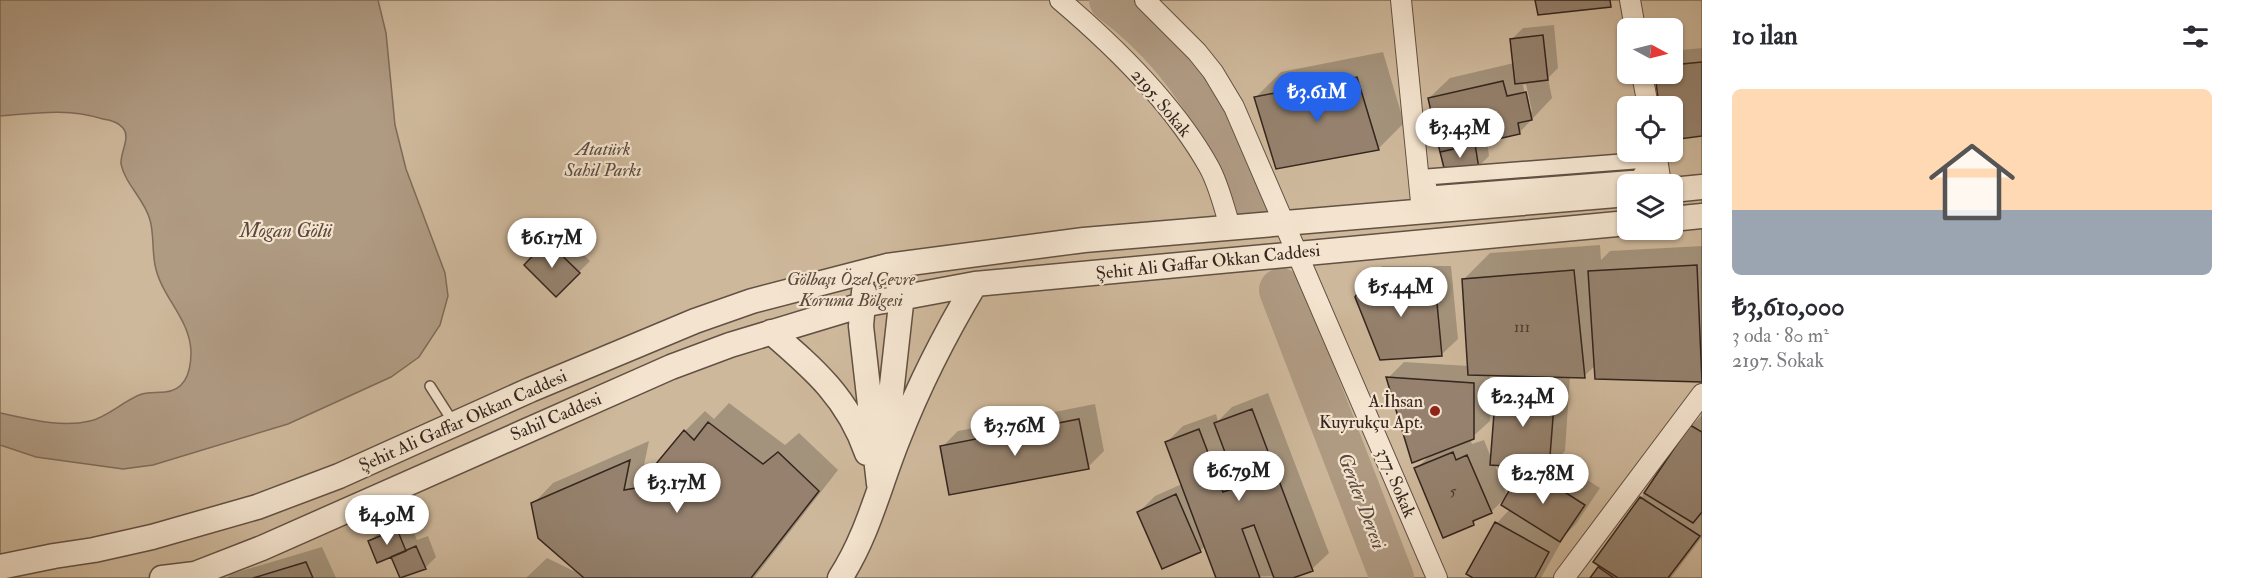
<!DOCTYPE html>
<html lang="tr">
<meta charset="utf-8">
<style>
body{margin:0;font-family:"IM FELL Double Pica",serif;background:#f7f7f7;color:#2b2b33;height:100vh;display:flex;flex-direction:column;font-size:22px;white-space:nowrap}
*{box-sizing:border-box;margin:0}
p{font-size:20px;color:#7c7c81}
.icon{flex:none;width:33px;height:33px;fill:none;stroke:currentColor;stroke-width:2;stroke-linecap:round;stroke-linejoin:round}
.map{position:relative;flex:1;overflow:hidden}
.sheet{display:flex;flex-direction:column;background:#fff;width:540px}
.sheet>*{flex:none}
.needle{width:39px;rotate:97deg}
.buttons{position:absolute;left:1617px;top:18px;display:grid;gap:12px}
.buttons a{display:grid;place-items:center;width:66px;height:66px;border-radius:9px;background:#fff;box-shadow:0 2px 4px #0004;font-size:30px}
.price{position:absolute;translate:-50% -51px;padding:0 14px;border-radius:21px;background:#fff;color:#222;font-size:20px;line-height:39px;filter:drop-shadow(0 2px 3px #0008)}
.price::after{content:'';position:absolute;left:50%;top:36px;width:18px;height:14px;margin-left:-9px;background:inherit;clip-path:polygon(0 0,100% 0,50% 100%)}
.price.current{background:#2563eb;color:#fff}
ul{padding:0;list-style:none}
li{display:grid;align-content:center;gap:12px;height:318px;padding:0 30px}
li span{display:grid;place-items:center;height:186px;border-radius:9px;color:#555}
li>.icon{margin-inline-start:auto}
span .icon{width:108px;height:108px;fill:#fffc;stroke-width:1}
li b{font-size:26px}
h2{display:flex;justify-content:space-between;align-items:center;height:72px;padding:0 30px;font-size:26px}
main{display:flex;flex:1;min-height:0}
.map>svg:first-child{display:block}
</style>
<main>
<div class="map">
<svg width="1702" height="578" viewBox="0 0 1702 578">
<rect width="100%" height="100%" fill="#eed6b5"/>
<filter id="stains"><feTurbulence type="fractalNoise" baseFrequency=".00333" numOctaves="4"/><feColorMatrix values="0 0 0 0 .2 0 0 0 0 .09 0 0 0 0 .02 0 0 0 .5 -.17"/></filter>
<radialGradient id="worn" r=".72"><stop offset=".6" stop-color="#630" stop-opacity="0"/><stop offset="1" stop-color="#630" stop-opacity=".3"/></radialGradient>
<path fill="#ceb89b" stroke="#816e5c" stroke-width="1.5" fill-rule="evenodd" d="M0 0H1702V578H0ZM1628 28H1672V74H1628ZM1628 106H1672V152H1628ZM1628 184H1672V230H1628Z"/>
<path fill="#af9a82" stroke="#7e6b5a" stroke-width="1.5" d="M0 0H378L386 33 395 125 406 169 445 273 448 296 440 325 419 357 391 377 288 424 153 465 123 469 36 457 0 445V413C28 419 61 428 90 421 108 417 124 400 142 394 149 392 157 393 165 392 186 390 191 370 191 352 190 318 161 297 155 265 152 250 154 234 150 220 145 200 125 184 121 164 120 153 131 137 123 128 119 123 110 120 103 119 68 108 36 113 0 116Z"/>
<path fill="#0003" fill-rule="evenodd" d="M1554 25 1558 68 1548 78 1552 98 1519 133 1487 140 1489 156 1478 167 1429 98 1450 78 1514 63 1512 39 1523 28ZM1526 84 1532 111 1529 114 1523 85Z
M1702 48V135L1672 106H1660L1657 74H1672V51Z
M1383 52 1404 123 1378 149 1255 98 1281 72Z
M559 231 590 261 556 295 526 265Z
M1600 245 1601 260 1610 251 1702 246V380L1596 378V365L1584 376H1570L1565 451 1556 460 1600 488 1576 524 1565 535 1541 578H1476L1468 573 1497 523 1510 509 1516 481 1531 466 1494 463 1507 496 1491 512 1480 516 1473 523 1416 469 1431 454 1388 378 1404 362 1469 366 1464 279 1490 253ZM1490 374 1511 375 1497 388 1492 460 1484 440 1472 444 1470 439 1490 421Z
M1382 266H1451L1458 339 1441 355 1366 282Z
M1268 393 1329 553 1312 569 1289 578 1275 576 1218 578 1205 546 1200 551 1163 567 1139 512 1155 496 1182 484 1166 443 1183 426 1216 414 1218 421 1232 407Z
M729 403 785 445 799 433 838 470 754 578H526L547 558 578 573 533 504 553 483 649 441 643 470 653 469 685 431 705 411 714 419Z
M1095 404 1104 451 1088 467 942 447 958 431Z
M1702 415V537L1671 578H1592L1641 498 1691 426Z
M408 519 417 540 428 536 436 557 425 568 401 578 392 555 370 541 381 530Z
M322 547 336 578H227L231 574Z"/>
<g fill="none" stroke-linecap="round" stroke-linejoin="round">
<path stroke="#af9a82" stroke-width="44" d="M1111 0C1156 33 1194 79 1221 129 1234 151 1242 177 1250 201
M1281 290 1392 578"/>
</g>
<path fill="#95816d" stroke="#34251e" stroke-width="1.5" d="M1535 0H1610L1611 7 1538 15Z
M1543 35 1548 80 1515 84 1510 39Z
M1702 62V136L1672 140V106H1659L1655 74H1672V65Z
M1357 77 1379 150 1276 169 1254 97Z
M1503 81 1507 96 1526 92 1532 120 1518 123 1520 134 1440 152 1428 98Z
M1475 144 1479 169 1445 172 1440 152Z
M547 241 580 273 556 297 524 265Z
M1697 265 1702 382 1595 379 1588 271Z
M1574 270 1585 378 1468 375 1462 279Z
M1365 281 1435 282 1442 356 1380 360 1355 297Z
M1386 377 1474 383V439L1412 463Z
M1496 388 1555 392 1549 469 1490 465Z
M1252 409 1313 571 1293 578H1274L1254 525 1242 529 1260 578H1216L1165 442 1199 429 1223 492 1238 487 1214 423Z
M1079 419 1089 469 949 495 940 446Z
M708 422 763 464 778 452 819 491 751 578H584L538 538 531 503 630 460 624 490 636 488 684 430 694 440Z
M1690 425 1702 432V512L1693 523 1644 493Z
M1453 452 1456 460 1467 455 1492 513 1473 521 1474 525 1443 538 1414 468Z
M1535 473 1585 505 1560 542 1501 505 1515 480Z
M1176 494 1201 552 1162 569 1137 512Z
M1640 497 1700 536 1668 578H1618L1593 562Z
M1495 522 1549 552 1535 578H1473L1466 574Z
M397 529 406 551 377 563 368 541Z
M416 546 426 569 400 578 391 557Z
M306 562 313 578H253Z
M1598 567 1614 578H1590Z"/>
<g fill="none" stroke-linecap="round" stroke-linejoin="round">
<g stroke="#625144" stroke-width="12">
<path id="service" d="M430 386 453 422"/>
</g>
<g stroke="#625144" stroke-width="18">
<path id="pedestrian" d="M1647 160 1644 170 1638 178 1430 194 1427 177Z"/>
</g>
<g stroke="#625144" stroke-width="22">
<path id="minor" d="M1060 0C1113 45 1175 106 1209 167 1219 185 1224 207 1230 227
M1145 0 1197 52 1213 72 1234 107 1437 578
M1401 0 1422 212
M1630 0 1635 28
M1642 74 1648 106
M1656 152 1661 184
M1564 578 1702 394"/>
</g>
<g stroke="#625144" stroke-width="27">
<path id="tertiary" d="M1672 190 1702 187
M1672 219 1702 216
M864 292 861 326 879 484
M771 332C814 369 848 398 867 453
M885 448 901 304 898 283
M0 567 54 556 94 550 152 537 257 507 339 476 530 390 695 321 752 301 887 266 1084 240 1628 194
M162 578 195 574 262 548 671 367 730 345 862 305 975 284 1628 223
M840 578C868 535 879 486 898 439 919 385 945 334 975 284"/>
</g>
<use href="#service" stroke="#f4e4cf" stroke-width="9"/>
<use href="#pedestrian" stroke="#f4e4cf" stroke-width="15"/>
<use href="#minor" stroke="#f4e4cf" stroke-width="20"/>
<use href="#tertiary" stroke="#f4e4cf" stroke-width="24"/>
</g>
<circle fill="#8f2418" stroke="#f4e4cf" stroke-width="2" cx="1435" cy="411" r="6"/>
<g text-anchor="middle" dominant-baseline="central" stroke-width="4.5" stroke-linejoin="round" paint-order="stroke">
<g font-size="15" fill="#4c3c32">
<text x="1522" y="327">111</text>
<text x="1453" y="491">5</text>
</g>
<g font-size="18" fill="#34251e" stroke="#f4e4cf">
<text transform="translate(1161 103) rotate(50)">2195. Sokak</text>
<text transform="translate(1208 262) rotate(-6)">Şehit Ali Gaffar Okkan Caddesi</text>
<text transform="translate(556 417) rotate(-23)">Sahil Caddesi</text>
<text transform="translate(463 421) rotate(-24)">Şehit Ali Gaffar Okkan Caddesi</text>
<text transform="translate(1396 483) rotate(67)">377. Sokak</text>
</g>
<g font-size="18" font-style="italic" fill="#5a4a3d" stroke="#f4e4cf">
<text x="603" y="149">Atatürk<tspan x="603" dy="21">Sahil Parkı</tspan></text>
<text x="851" y="279">Gölbaşı Özel Çevre<tspan x="851" dy="21">Koruma Bölgesi</tspan></text>
</g>
<g font-size="18" fill="#34251e" stroke="#f4e4cf" text-anchor="end">
<text x="1423" y="401">A.İhsan<tspan x="1423" dy="21">Kuyrukçu Apt.</tspan></text>
</g>
<g font-size="20" font-style="italic" fill="#59483c" stroke="#f4e4cf">
<text x="286" y="230">Mogan Gölü</text>
<text transform="translate(1362 501) rotate(69)">Gerder Deresi</text>
</g>
</g>
<rect width="100%" height="100%" filter="url(#stains)"/>
<rect width="100%" height="100%" fill="url(#worn)"/>
</svg>
<div class="buttons">
<a><svg class="needle" viewBox="-14 -14 28 28"><path d="M0-13l5 13h-10z" fill="#e53935"/><path d="M0 13l5-13h-10z" fill="#7c7c81"/></svg></a>
<a><svg class="icon" aria-label="locate" viewBox="0 0 24 24"><circle cx="12" cy="12" r="6"/><path d="M12 2v4M12 18v4M2 12h4M18 12h4"/></svg></a>
<a><svg class="icon" aria-label="layers" viewBox="0 0 24 24"><path d="M12 4l9 5-9 5-9-5zM3 14l9 5 9-5"/></svg></a>
</div>
<b class="price current" style="left:1317px;top:123px">₺3.61M</b>
<b class="price" style="left:1460px;top:159px">₺3.43M</b>
<b class="price" style="left:552px;top:269px">₺6.17M</b>
<b class="price" style="left:1401px;top:318px">₺5.44M</b>
<b class="price" style="left:1523px;top:428px">₺2.34M</b>
<b class="price" style="left:1015px;top:457px">₺3.76M</b>
<b class="price" style="left:1239px;top:502px">₺6.79M</b>
<b class="price" style="left:1543px;top:505px">₺2.78M</b>
<b class="price" style="left:677px;top:514px">₺3.17M</b>
<b class="price" style="left:387px;top:546px">₺4.9M</b>
</div>
<section class="sheet">
<h2>10 ilan<svg class="icon" aria-label="filters" viewBox="0 0 24 24"><path d="M4 7h16M4 17h16"/><circle cx="9" cy="7" r="2"/><circle cx="15" cy="17" r="2"/></svg></h2>
<ul>
<li><span style="background:linear-gradient(#ffd9b3 65%,#9aa5b1 0)"><svg class="icon" aria-label="home" viewBox="0 0 24 24"><path d="M3 11l9-7 9 7M6 9v11h12V9"/></svg></span><div><b>₺3,610,000</b><p>3 oda · 80 m²</p><p>2197. Sokak</p></div></li>
</ul>
</section>
</main>
